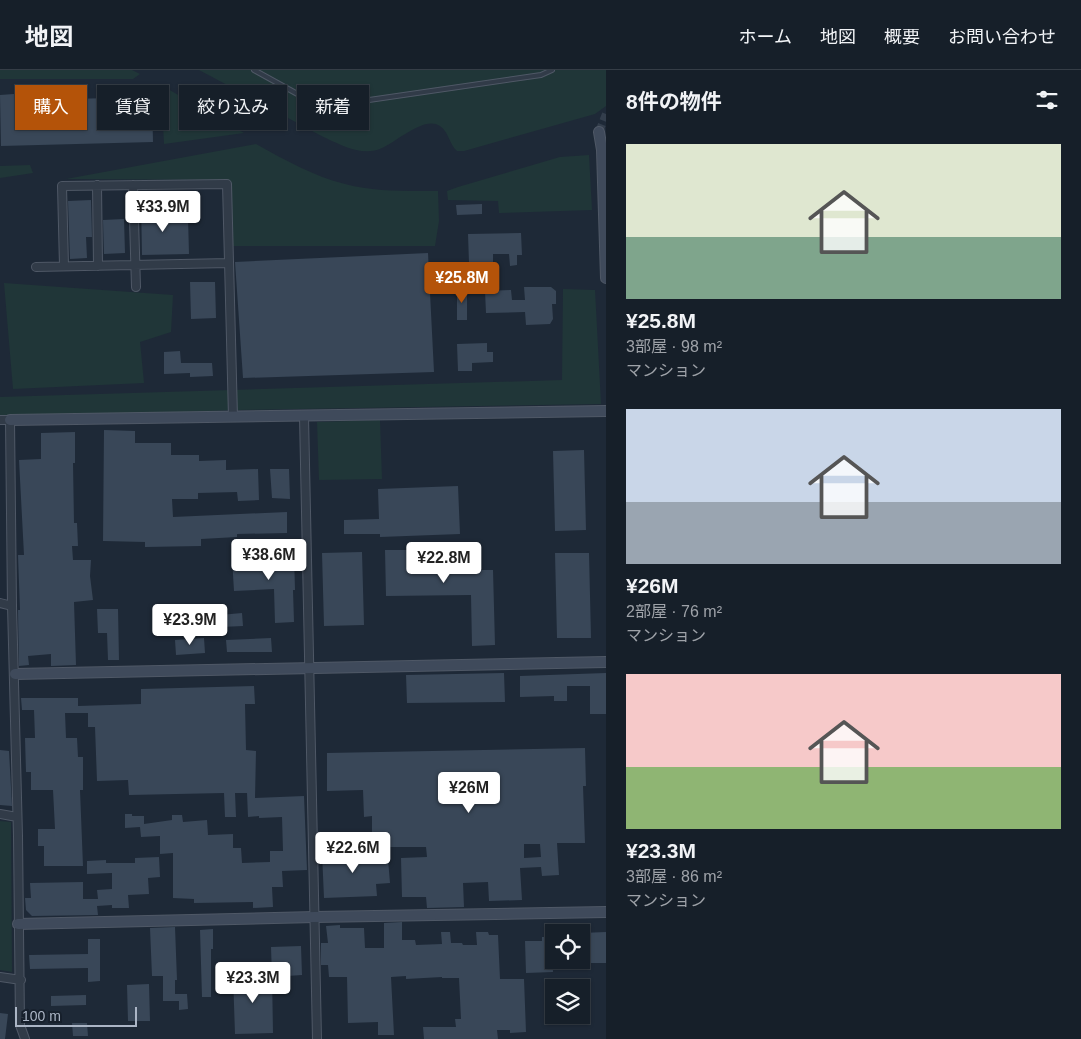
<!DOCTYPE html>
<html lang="ja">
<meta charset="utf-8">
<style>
body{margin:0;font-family:Arial,"Noto Sans JP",sans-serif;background:#1f2731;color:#f1f3f6;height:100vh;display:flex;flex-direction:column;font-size:19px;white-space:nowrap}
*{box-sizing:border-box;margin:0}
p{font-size:16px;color:#9ea2a8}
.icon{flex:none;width:28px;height:28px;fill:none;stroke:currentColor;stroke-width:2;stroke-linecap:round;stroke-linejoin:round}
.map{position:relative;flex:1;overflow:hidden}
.panel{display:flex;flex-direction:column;background:#161f29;width:475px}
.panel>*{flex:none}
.banner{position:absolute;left:15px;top:15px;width:475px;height:45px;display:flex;gap:10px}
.fabs{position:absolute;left:545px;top:854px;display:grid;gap:10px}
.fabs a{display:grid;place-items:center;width:45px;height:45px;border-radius:0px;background:#161f29;box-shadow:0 1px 4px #0004,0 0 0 1px #353d46;font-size:25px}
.scale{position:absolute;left:15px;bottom:12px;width:122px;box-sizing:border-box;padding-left:5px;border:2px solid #abb5c5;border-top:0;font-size:14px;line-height:18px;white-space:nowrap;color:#abb5c5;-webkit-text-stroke:4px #17202c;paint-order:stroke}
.price{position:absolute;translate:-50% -42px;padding:0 11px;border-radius:5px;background:#fff;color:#222;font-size:16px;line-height:32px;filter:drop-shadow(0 1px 2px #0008)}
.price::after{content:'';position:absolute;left:50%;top:30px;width:15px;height:11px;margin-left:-8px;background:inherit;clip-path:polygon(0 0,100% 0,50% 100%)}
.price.on{background:#b45309;color:#fff}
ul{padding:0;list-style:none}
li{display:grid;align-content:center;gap:10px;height:265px;padding:0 20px}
li span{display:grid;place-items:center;height:155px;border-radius:0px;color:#555}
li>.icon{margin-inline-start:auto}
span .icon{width:90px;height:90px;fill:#fffc;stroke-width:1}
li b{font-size:21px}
h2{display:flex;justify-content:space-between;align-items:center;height:60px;padding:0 20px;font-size:21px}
.chip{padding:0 18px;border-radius:0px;background:#161f29;box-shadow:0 1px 4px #0004,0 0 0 1px #353d46;font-size:18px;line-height:45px}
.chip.on{background:#b45309;color:#fff}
header{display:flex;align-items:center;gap:30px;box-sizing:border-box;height:70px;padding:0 25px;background:#161f29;border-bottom:1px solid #353d46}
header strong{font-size:24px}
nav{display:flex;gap:28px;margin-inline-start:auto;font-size:18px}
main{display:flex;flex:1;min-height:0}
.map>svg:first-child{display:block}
</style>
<header>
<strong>地図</strong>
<nav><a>ホーム</a><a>地図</a><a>概要</a><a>お問い合わせ</a></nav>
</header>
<main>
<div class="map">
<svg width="606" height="969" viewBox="0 0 606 969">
<rect width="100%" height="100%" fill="#1e2937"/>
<path fill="#203638" d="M0 0H132L140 4 133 9H0Z
M199 0H606V36L595 44 464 81H457C449 74 449 62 440 56 425 45 396 72 382 78 374 82 365 82 356 80 336 75 309 59 290 49 260 33 230 16 199 0Z
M161 15 244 63 164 74Z
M256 74C285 90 313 106 345 114 375 122 407 121 438 121L439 151 435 176H233L230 110 66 109Z
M589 85 592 140 499 143 498 131 448 130 447 121 458 117 560 87Z
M30 95 33 103 0 108V96Z
M4 213 173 225 171 262 140 272 144 313 13 319Z
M563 219 595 220 601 334 236 340 0 349V327L562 310Z
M380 350 382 409 319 410 317 352Z
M0 751 11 752 12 902 0 900Z"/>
<path fill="#394758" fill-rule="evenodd" d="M68 20 69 29 152 27 153 72 1 76 0 25Z
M91 130 92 167H86L87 188 70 189 68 131Z
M158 132V147H188L189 184 142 185 141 133Z
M482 134V144L457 145 456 135Z
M124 149 125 183 104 184 103 150Z
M521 163 522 185H517V195L510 196 509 184H493V193H469L468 164Z
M428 183 434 302 243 308 235 192Z
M190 212H215L216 248 191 249Z
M524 217H551L556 221V234H552L553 249 550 254 526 255 525 242 486 243 485 221 511 220 512 230H525Z
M457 219H467V250H457Z
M487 273V282H493V292L472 293V301H458L457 274Z
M180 281 181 293H212L213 306 190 307V303L164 304V282Z
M104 360 135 361V373H171V385H199V391L226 390V400L258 399 259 430 238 431 237 422 198 423V429H172L173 447 287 442V463L237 464V467L201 469V476L145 477V472L103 471Z
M75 362V393H73L74 453H77L78 476H72L73 490H91L90 506 93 530 74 532 76 595 51 596V584L28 586 29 595 19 596 18 540H20L18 485H24L19 390 41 389V363Z
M584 380 586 460 555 461 553 381Z
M270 399H289L290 429 272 428Z
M458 416 460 464 380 467V464H344V450L379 449 378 419Z
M385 480H464V500H493L495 575 472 576 471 525 386 526Z
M362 482 364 555 324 556 322 483Z
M555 483H589L591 568H557Z
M275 484H294L295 520H293L294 552 275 553 274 519 234 521 232 488 275 486Z
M97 539H118L119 590H108L107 563H98Z
M242 543 243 556 221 557 220 545Z
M204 568 205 583 176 585 175 570Z
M271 568 272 582H227L226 570Z
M504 603 505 632 407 633 406 605Z
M606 603V644H590V616H567V631H554V626L520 627V606Z
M254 616 255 634H245L246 680 256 681 255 728 304 726 307 800 282 801 283 817H272L273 837 253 838V832L194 833V829L173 828V783L160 784V766L141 767 140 757 125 758V744H132V746H144V754L172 750V745H182L183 752 207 750 208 765 233 764V778H241L242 793 270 792V781H283L282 747 259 748V746L248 747 247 723H235L236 747H225L224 723 129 725 128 710 97 711 95 657H88V643H65L66 668H77L78 687H83V720H80L83 796H44V776H38V759H55L53 720H31V702H26L25 668H35L34 640H22L21 628H78V636L141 634V619Z
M585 678 586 716H583L585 773H557L559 805 542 806 541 797 520 798 522 830 489 831 488 812 463 813 464 837 427 838 426 827H402L401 788 427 787 426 777H372V746L364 747 363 720 327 721V683ZM524 774H540L541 787 524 788Z
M0 680 9 681 12 736 0 735Z
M376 781V790L388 789 390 813 376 814 377 826 324 828 322 783Z
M159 787 160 807 148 808 149 824 128 825 129 838H112V835L97 836 98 845 32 846 26 840 25 828H31L30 813 83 812V829H98L97 820 112 819V803L87 804V791L106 790V793H135V788Z
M402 852V870H415L416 875 442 874 441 862H450L451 873H462L463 875H477L476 862H488L489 865H498L500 909H524L526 962 510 963V960H497L498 969H424L423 957H456L455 949H461L459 908H442V907L406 909V906L391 907 394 965H378V952L348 953 347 907H329L328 895H321V873H328L326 856 340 855V858H364L365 878H384V853Z
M175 857 177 910H175V924H187L188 939 179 940V931H163V906H152L150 858Z
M213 859V879H211V927H202L200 860Z
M606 862V893H581V863Z
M542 867H552L553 902 526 903 525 871H542Z
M88 869H100V911L88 912V898L30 899 29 885 88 884Z
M301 876 302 905 272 907 271 877Z
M272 904 273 963 235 964 233 905Z
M149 914 150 951H128L127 915Z
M86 925V935L51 936V926Z
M0 943 8 944 5 969H0Z
M72 953H87L88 966H73Z"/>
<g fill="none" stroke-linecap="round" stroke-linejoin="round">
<path stroke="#333e4c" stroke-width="8" stroke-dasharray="8 4" stroke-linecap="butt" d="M599 62 606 44"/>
<g stroke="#4f5866" stroke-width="6">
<path id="lane" d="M254 0 321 37 541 5 552 0"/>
</g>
<g stroke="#4f5866" stroke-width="10">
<path id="street" d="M97 115 98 196
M133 115 136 217
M64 196 62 116 227 114 233 347
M36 197 229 193
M304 346 317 969
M0 350H10L12 536 18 766 20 955 25 969
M0 533 12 536
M0 744 17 747
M0 907 21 910"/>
</g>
<g stroke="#4f5866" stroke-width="12">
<path id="secondary" d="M599 62 602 80 606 208
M10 350 606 341
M15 604 606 592
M18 854 315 847 606 842"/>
</g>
<use href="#lane" stroke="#313b48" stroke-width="4"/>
<use href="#street" stroke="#313b48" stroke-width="8"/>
<use href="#secondary" stroke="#3f4a5b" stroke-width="10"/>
</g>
</svg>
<div class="fabs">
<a><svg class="icon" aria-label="locate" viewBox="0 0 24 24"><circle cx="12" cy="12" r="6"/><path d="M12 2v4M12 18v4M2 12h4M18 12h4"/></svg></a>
<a><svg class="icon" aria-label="layers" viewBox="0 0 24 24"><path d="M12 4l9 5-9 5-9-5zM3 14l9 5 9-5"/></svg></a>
</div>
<div class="scale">100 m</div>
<b class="price" style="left:163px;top:163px">¥33.9M</b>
<b class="price on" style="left:462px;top:234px">¥25.8M</b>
<b class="price" style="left:269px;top:511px">¥38.6M</b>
<b class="price" style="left:444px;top:514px">¥22.8M</b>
<b class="price" style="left:190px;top:576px">¥23.9M</b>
<b class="price" style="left:469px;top:744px">¥26M</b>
<b class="price" style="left:353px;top:804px">¥22.6M</b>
<b class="price" style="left:253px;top:934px">¥23.3M</b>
<div class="banner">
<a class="chip on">購入</a>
<a class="chip">賃貸</a>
<a class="chip">絞り込み</a>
<a class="chip">新着</a>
</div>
</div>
<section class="panel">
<h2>8件の物件<svg class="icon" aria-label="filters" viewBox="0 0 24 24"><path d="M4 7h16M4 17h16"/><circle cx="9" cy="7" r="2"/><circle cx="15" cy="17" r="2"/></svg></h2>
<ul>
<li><span style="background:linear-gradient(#dfe7d0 60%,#7fa58c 0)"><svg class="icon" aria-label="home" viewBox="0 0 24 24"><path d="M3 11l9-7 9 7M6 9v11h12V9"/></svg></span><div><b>¥25.8M</b><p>3部屋 · 98 m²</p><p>マンション</p></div></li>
<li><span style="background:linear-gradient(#c9d6e8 60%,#9aa5b1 0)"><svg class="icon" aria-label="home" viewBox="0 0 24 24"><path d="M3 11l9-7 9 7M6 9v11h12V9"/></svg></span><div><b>¥26M</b><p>2部屋 · 76 m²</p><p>マンション</p></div></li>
<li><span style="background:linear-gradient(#f6c9c9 60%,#8fb573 0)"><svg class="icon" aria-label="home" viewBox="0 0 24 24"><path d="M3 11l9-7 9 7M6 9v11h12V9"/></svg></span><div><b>¥23.3M</b><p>3部屋 · 86 m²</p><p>マンション</p></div></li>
</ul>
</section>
</main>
